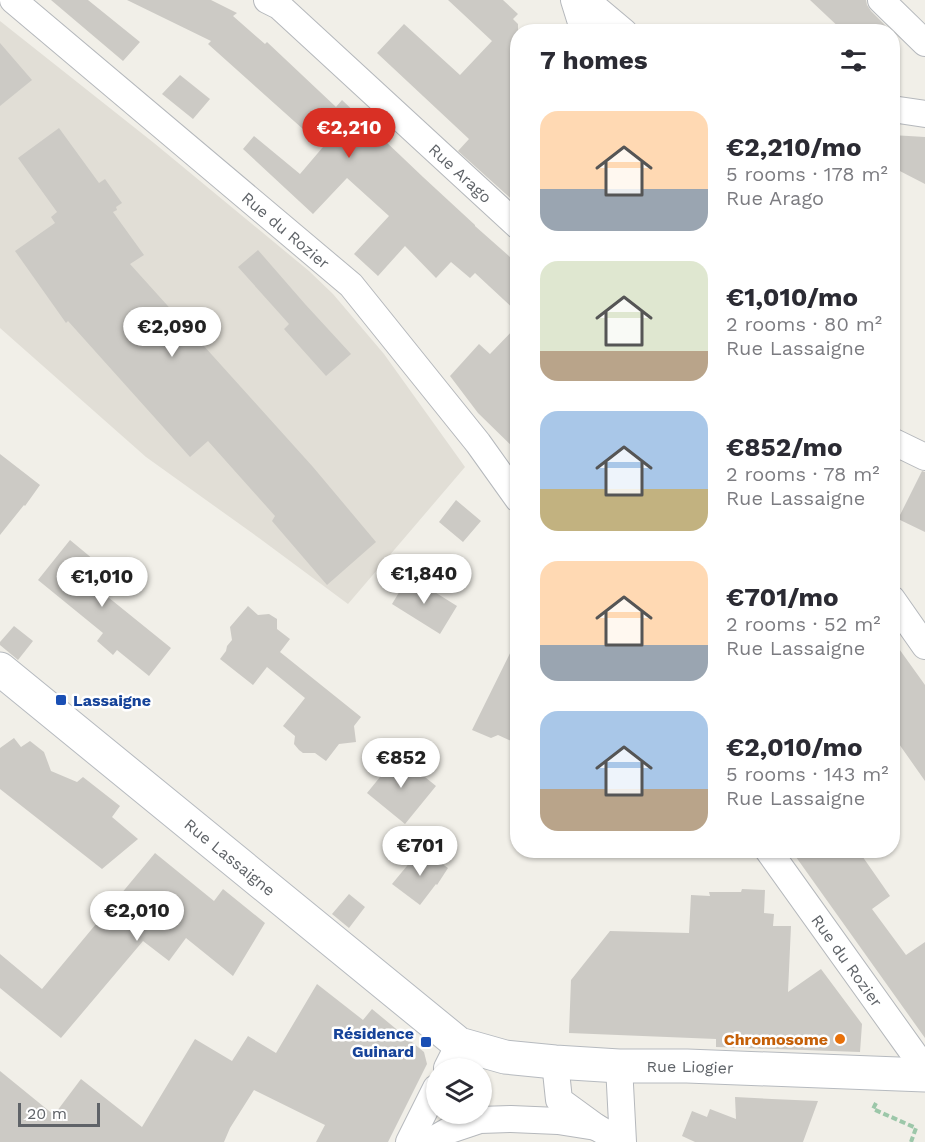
<!DOCTYPE html>
<meta charset="utf-8">
<style>
body{margin:0;font-family:"Work Sans",sans-serif;background:#f2f2f3;color:#2b2b33;height:100vh;display:flex;flex-direction:column;font-size:22px;white-space:nowrap}
*{box-sizing:border-box;margin:0}
p{font-size:20px;color:#7c7c81}
.icon{flex:none;width:33px;height:33px;fill:none;stroke:currentColor;stroke-width:2;stroke-linecap:round;stroke-linejoin:round}
.map{position:relative;flex:1;overflow:hidden}
.sheet{position:absolute;left:510px;top:24px;width:390px;height:834px;display:flex;flex-direction:column;background:#fff;border-radius:24px;box-shadow:0 2px 4px #0004}
.sheet>*{flex:none}
.fabs{position:absolute;left:426px;top:1058px;display:grid;gap:12px}
.fabs a{display:grid;place-items:center;width:66px;height:66px;border-radius:50%;background:#fff;box-shadow:0 2px 4px #0004;font-size:30px}
.scale{position:absolute;left:18px;bottom:15px;width:82px;box-sizing:border-box;padding-left:6px;border:3px solid #5f6368;border-top:0;font-size:16px;line-height:21px;white-space:nowrap;color:#5f6368;-webkit-text-stroke:4px #fff;paint-order:stroke}
.price{position:absolute;translate:-50% -51px;padding:0 14px;border-radius:21px;background:#fff;color:#222;font-size:20px;line-height:39px;filter:drop-shadow(0 2px 3px #0008)}
.price::after{content:'';position:absolute;left:50%;top:36px;width:18px;height:14px;margin-left:-9px;background:inherit;clip-path:polygon(0 0,100% 0,50% 100%)}
.price.current{background:#d93025;color:#fff}
ul{padding:0;list-style:none}
li{display:flex;align-items:center;gap:18px;height:150px;padding:0 30px}
li span{display:grid;place-items:center;flex:none;width:168px;height:120px;border-radius:18px;color:#555}
li>.icon{margin-inline-start:auto}
span .icon{width:72px;height:72px;fill:#fffc;stroke-width:1}
li b{font-size:26px}
h2{display:flex;justify-content:space-between;align-items:center;height:72px;padding:0 30px;font-size:26px}
.map>svg:first-child{display:block}
</style>
<div class="map">
<svg width="925" height="1142" viewBox="0 0 925 1142">
<rect width="100%" height="100%" fill="#f1efe8"/>
<path fill="#e1ded6" d="M0 21 154 143 309 271 333 294 384 354 465 467 348 604 259 538 146 457 0 328Z"/>
<path fill="#cccac5" d="M51 0H88L140 42 123 61Z
M127 0H211L237 13 233 16 265 44 267 42 336 107 342 100 423 177 475 225V226L518 264V313L475 273 470 278 451 262 436 278 405 246 378 276 354 254 389 216 347 178 313 214 243 149 254 136 300 174 323 147 208 44 211 41Z
M448 0H503L518 14 513 19 518 24V205L458 151 469 139 377 53 404 24 460 75 492 41Z
M810 0H866L867 5 871 11 892 32H844Z
M0 43 32 80 0 106Z
M180 75 210 99 193 119 162 94Z
M59 128 99 183 105 179 122 203 116 207 117 210 113 212 144 255 130 264 313 467 376 542 327 585 272 521 275 516 208 441 190 457 68 321 66 323 15 251 55 223 51 217 57 212 18 158Z
M892 135 925 137V184L892 167Z
M258 250 305 304 351 354 326 376 284 329 289 324 238 267Z
M518 325V452L478 413 450 376 479 344 490 354Z
M0 454 40 485 25 506 24 505 0 535Z
M922 471 925 472V532L898 519Z
M456 500 481 521 463 542 439 522Z
M70 540 111 574 98 589 171 648 149 676 117 650 113 655 97 641 103 633 38 580Z
M409 576 457 606 440 634 392 604Z
M248 606 258 615 269 614 277 619V629L290 639 280 652 361 717 354 726 356 742 339 744 326 761 315 753H303L299 750 294 744 295 736 283 726 305 698 267 667 253 685 220 659 226 651 227 646 232 640 230 627Z
M14 626 33 641 18 660 0 645V642Z
M518 637V744L498 735 491 738 472 730Z
M892 639 925 685V781L892 734Z
M14 738 21 747 30 741 44 752 51 771 77 782 83 777 120 806 112 817 138 839 102 869 0 789V748Z
M398 755 436 786 405 824 367 793Z
M421 849 448 868 437 885 436 884 420 905 392 884Z
M791 850H858L890 896 872 909 906 955 925 942V1038Z
M155 853 214 901 223 889 265 923 233 976 186 938 169 961 143 941 61 1038 0 988V954L42 989Z
M742 889 765 890 764 913 774 914 773 926H791L788 992 821 969 862 1024 860 1052 716 1047V1039L569 1033 571 980 610 931 689 933 691 895 710 896 709 892H741Z
M349 894 365 907 349 928 332 914Z
M317 984 363 1020 372 1009 424 1052 427 1064 388 1142H316L325 1125 254 1090 230 1128 224 1142H0V1071L54 1115 81 1079 142 1127 195 1039 232 1061 248 1036 276 1053Z
M735 1097 772 1099 818 1101 803 1142H695L682 1136 692 1111 707 1117 710 1109 736 1119Z"/>
<g fill="none" stroke-linecap="round" stroke-linejoin="round">
<g stroke="#b5b8bc" stroke-width="28">
<g id="street">
<path id="s1" d="M13 0 351 285 478 443 518 499"/>
<path id="s2" d="M267 0 279 6 518 226"/>
<path d="M574 0 584 32"/>
<path d="M586 0 624 32"/>
<path d="M881 0 925 43"/>
<path d="M892 109 925 114"/>
<path d="M892 441 925 457"/>
<path d="M892 599 925 646"/>
<path id="s3" d="M768 850 914 1054 918 1075"/>
<path d="M555 1062 559 1100 596 1127 622 1142"/>
<path d="M619 1066 623 1142"/>
<path d="M447 1068 459 1044"/>
<path d="M409 1142 436 1088"/>
<path d="M429 1142 450 1130 480 1120 511 1119 558 1121 596 1127"/>
</g>
</g>
<g stroke="#b6babf" stroke-width="35">
<g id="secondary">
<path id="s4" d="M0 669 459 1044 505 1057 555 1062 619 1066H687L925 1075"/>
</g>
</g>
<path stroke="#9cc7a9" stroke-width="4" stroke-dasharray="6 3" stroke-linecap="butt" d="M876 1103 873 1109 916 1128 911 1142"/>
<use href="#street" stroke="#fff" stroke-width="26"/>
<use href="#secondary" stroke="#fff" stroke-width="33"/>
</g>
<g fill="#1a4fb4" stroke="#fff" stroke-width="2">
<rect x="55" y="694" width="12" height="12" rx="3"/>
<rect x="420" y="1036" width="12" height="12" rx="3"/>
</g>
<circle fill="#e8710a" stroke="#fff" stroke-width="2" cx="840" cy="1039" r="6"/>
<g text-anchor="middle" dominant-baseline="central" stroke-width="5" stroke-linejoin="round" paint-order="stroke">
<g font-size="16" fill="#5f6368" stroke="#fff">
<text stroke="none"><textPath href="#s2" startOffset="260">Rue Arago</textPath></text>
<text stroke="none"><textPath href="#s1" startOffset="357">Rue du Rozier</textPath></text>
<text stroke="none"><textPath href="#s4" startOffset="297">Rue Lassaigne</textPath></text>
<text stroke="none"><textPath href="#s3" startOffset="136">Rue du Rozier</textPath></text>
<text stroke="none"><textPath href="#s4" startOffset="826">Rue Liogier</textPath></text>
</g>
<g font-size="16" font-weight="bold" fill="#164399" stroke="#fff" text-anchor="start">
<text x="73" y="700">Lassaigne</text>
<text x="414" y="1033" text-anchor="end">Résidence<tspan x="414" dy="18">Guinard</tspan></text>
</g>
<g font-size="16" font-weight="bold" fill="#c56008" stroke="#fff" text-anchor="end">
<text x="828" y="1039">Chromosome</text>
</g>
</g>
</svg>
<div class="fabs">
<a><svg class="icon" aria-label="layers" viewBox="0 0 24 24"><path d="M12 4l9 5-9 5-9-5zM3 14l9 5 9-5"/></svg></a>
</div>
<div class="scale">20 m</div>
<b class="price current" style="left:349px;top:159px">€2,210</b>
<b class="price" style="left:172px;top:358px">€2,090</b>
<b class="price" style="left:424px;top:605px">€1,840</b>
<b class="price" style="left:102px;top:608px">€1,010</b>
<b class="price" style="left:401px;top:789px">€852</b>
<b class="price" style="left:420px;top:877px">€701</b>
<b class="price" style="left:137px;top:942px">€2,010</b>
<section class="sheet">
<h2>7 homes<svg class="icon" aria-label="filters" viewBox="0 0 24 24"><path d="M4 7h16M4 17h16"/><circle cx="9" cy="7" r="2"/><circle cx="15" cy="17" r="2"/></svg></h2>
<ul>
<li><span style="background:linear-gradient(#ffd9b3 65%,#9aa5b1 0)"><svg class="icon" aria-label="home" viewBox="0 0 24 24"><path d="M3 11l9-7 9 7M6 9v11h12V9"/></svg></span><div><b>€2,210/mo</b><p>5 rooms · 178 m²</p><p>Rue Arago</p></div></li>
<li><span style="background:linear-gradient(#dfe7d0 75%,#b9a48a 0)"><svg class="icon" aria-label="home" viewBox="0 0 24 24"><path d="M3 11l9-7 9 7M6 9v11h12V9"/></svg></span><div><b>€1,010/mo</b><p>2 rooms · 80 m²</p><p>Rue Lassaigne</p></div></li>
<li><span style="background:linear-gradient(#a9c7e8 65%,#c2b280 0)"><svg class="icon" aria-label="home" viewBox="0 0 24 24"><path d="M3 11l9-7 9 7M6 9v11h12V9"/></svg></span><div><b>€852/mo</b><p>2 rooms · 78 m²</p><p>Rue Lassaigne</p></div></li>
<li><span style="background:linear-gradient(#ffd9b3 70%,#9aa5b1 0)"><svg class="icon" aria-label="home" viewBox="0 0 24 24"><path d="M3 11l9-7 9 7M6 9v11h12V9"/></svg></span><div><b>€701/mo</b><p>2 rooms · 52 m²</p><p>Rue Lassaigne</p></div></li>
<li><span style="background:linear-gradient(#a9c7e8 65%,#b9a48a 0)"><svg class="icon" aria-label="home" viewBox="0 0 24 24"><path d="M3 11l9-7 9 7M6 9v11h12V9"/></svg></span><div><b>€2,010/mo</b><p>5 rooms · 143 m²</p><p>Rue Lassaigne</p></div></li>
</ul>
</section>
</div>
